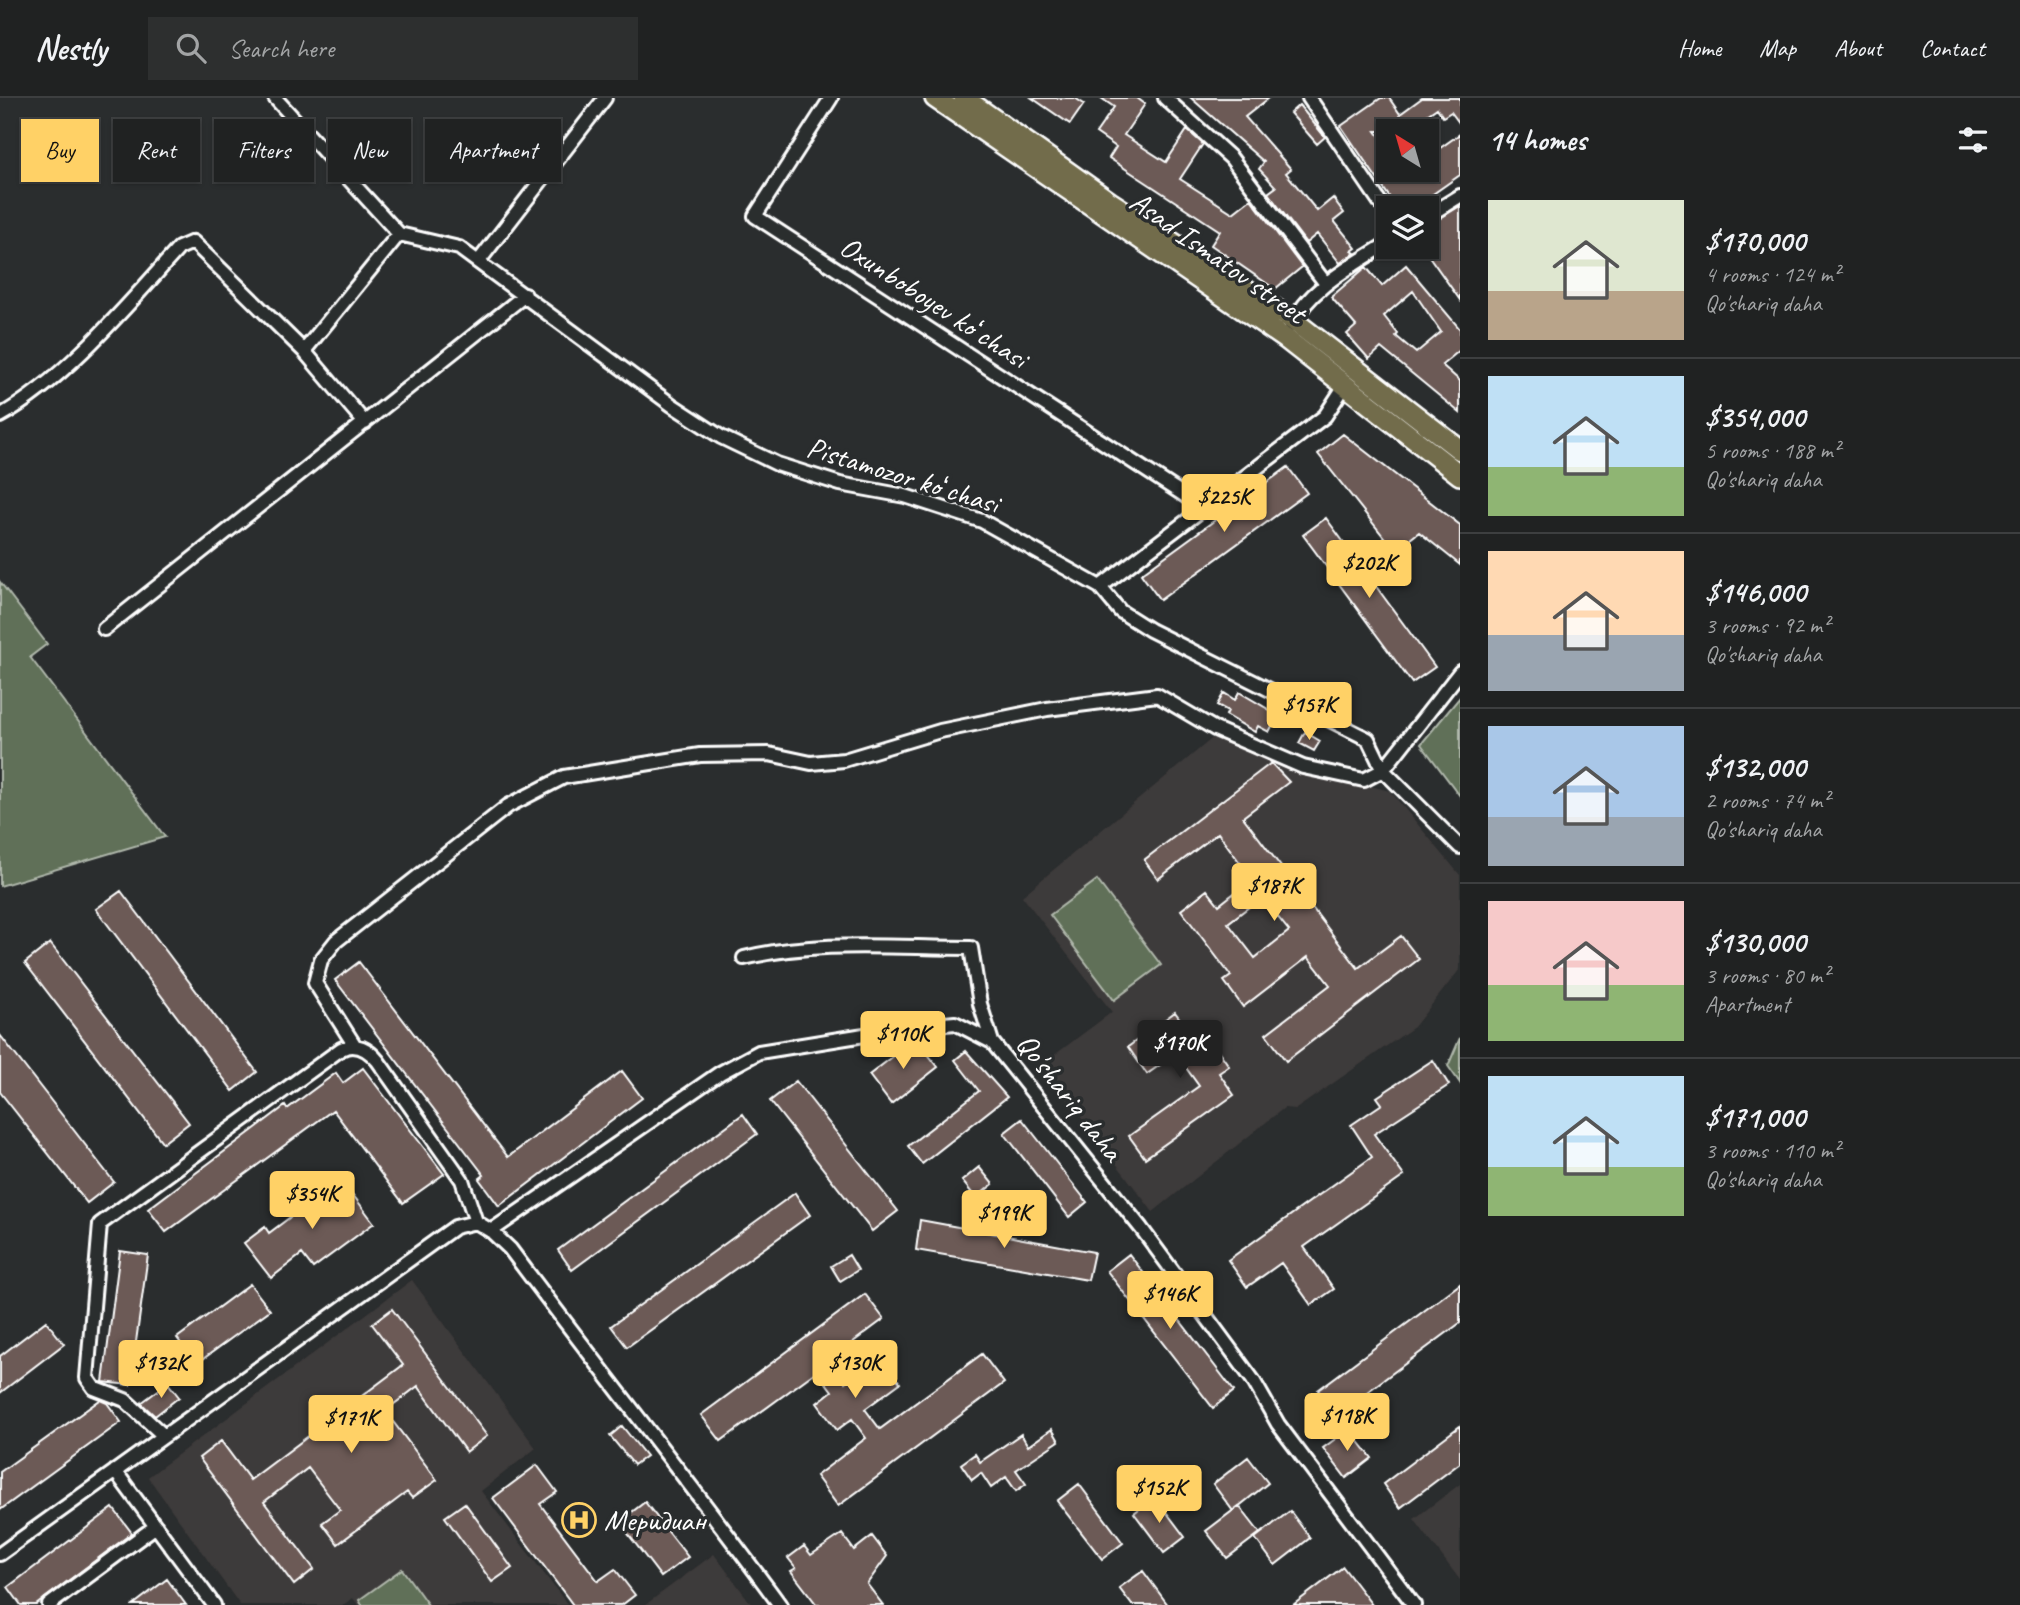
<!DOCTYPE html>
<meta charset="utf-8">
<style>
body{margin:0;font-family:Caveat,sans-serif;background:#2d2f2f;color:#f1f3f6;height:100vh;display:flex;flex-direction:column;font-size:26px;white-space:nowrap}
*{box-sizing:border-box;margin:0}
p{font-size:23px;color:#a2a4a5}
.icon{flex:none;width:38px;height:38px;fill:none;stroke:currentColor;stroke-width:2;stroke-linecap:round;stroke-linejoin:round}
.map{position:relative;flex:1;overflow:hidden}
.side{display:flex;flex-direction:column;background:#202222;width:560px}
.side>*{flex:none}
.hud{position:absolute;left:21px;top:21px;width:665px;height:63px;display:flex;gap:14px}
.needle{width:46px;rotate:323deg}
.buttons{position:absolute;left:1376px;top:21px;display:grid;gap:14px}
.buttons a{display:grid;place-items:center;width:63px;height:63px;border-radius:0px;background:#202222;box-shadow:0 2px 5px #0004,0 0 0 2px #3d3f40;font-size:35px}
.price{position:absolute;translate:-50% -60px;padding:0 16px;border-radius:7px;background:#ffd166;color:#111;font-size:23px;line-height:46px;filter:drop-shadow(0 2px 4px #0008)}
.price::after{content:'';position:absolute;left:50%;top:42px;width:21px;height:16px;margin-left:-10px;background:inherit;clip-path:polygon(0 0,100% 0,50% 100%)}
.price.selected{background:#222;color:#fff}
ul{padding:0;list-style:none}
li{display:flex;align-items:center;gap:21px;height:175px;padding:0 28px}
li+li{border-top:2px solid #3d3f40}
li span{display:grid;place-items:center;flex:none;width:196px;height:140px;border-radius:0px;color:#555}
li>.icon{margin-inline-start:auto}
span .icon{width:84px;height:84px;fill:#fffc;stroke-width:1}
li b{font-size:30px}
h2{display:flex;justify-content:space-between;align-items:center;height:84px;padding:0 28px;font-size:30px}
.chip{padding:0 24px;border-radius:0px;background:#202222;box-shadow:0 2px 5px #0004,0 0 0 2px #3d3f40;font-size:24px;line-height:63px}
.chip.selected{background:#ffd166;color:#111}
header{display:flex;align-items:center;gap:42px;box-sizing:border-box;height:98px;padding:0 35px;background:#202222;border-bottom:2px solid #3d3f40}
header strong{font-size:33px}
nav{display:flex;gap:38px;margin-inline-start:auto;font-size:24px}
.search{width:490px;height:63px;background:#2d2f2f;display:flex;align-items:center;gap:18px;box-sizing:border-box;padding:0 24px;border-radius:0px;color:#a2a4a5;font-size:26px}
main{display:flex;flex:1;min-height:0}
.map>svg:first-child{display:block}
</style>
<header>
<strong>Nestly</strong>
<div class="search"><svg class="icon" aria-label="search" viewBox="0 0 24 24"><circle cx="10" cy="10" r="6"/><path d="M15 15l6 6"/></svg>Search here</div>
<nav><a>Home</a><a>Map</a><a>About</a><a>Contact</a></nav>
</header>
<main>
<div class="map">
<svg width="1460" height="1507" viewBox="0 0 1460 1507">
<rect width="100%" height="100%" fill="#2a2d2e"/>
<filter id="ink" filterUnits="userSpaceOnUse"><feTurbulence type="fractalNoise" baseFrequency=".0143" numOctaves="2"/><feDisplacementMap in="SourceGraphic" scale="14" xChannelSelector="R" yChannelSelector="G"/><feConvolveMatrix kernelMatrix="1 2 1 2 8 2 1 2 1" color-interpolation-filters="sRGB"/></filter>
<g filter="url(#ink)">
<path fill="#3e3a3a" d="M1221 633 1290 668 1390 693 1460 777V871L1414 929 1296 1011 1284 1010 1153 1114 1041 967 1112 914 1022 798Z
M412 1182 536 1350 481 1393 568 1507H358L353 1500 343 1507H240L148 1379Z
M1460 1386V1482L1414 1421Z
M714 1456 752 1507H645Z"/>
<path fill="#607058" stroke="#b0b8ac" stroke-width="2" d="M0 484 47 546 30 559 165 739 0 788Z
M1460 599V698L1421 646Z
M1097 782 1161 867 1114 902 1050 817Z
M1460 940V985L1448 968Z
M402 1471 428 1507H362L359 1502Z"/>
<path fill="#6c5a57" stroke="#fff" stroke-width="2" fill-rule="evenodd" d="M1032 0H1075L1084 6 1070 26Z
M1101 0H1137L1145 6 1124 37 1166 64 1187 32 1203 46 1180 81 1233 115 1251 101 1302 169 1275 191 1211 147 1220 133 1109 60 1116 49 1096 35 1114 9Z
M1191 0H1269L1245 19 1291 71 1286 75 1317 113 1333 100 1344 115 1334 123 1356 150 1352 153 1355 155 1340 165 1317 136 1306 145 1268 95 1276 89 1259 71 1264 64Z
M1381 0H1389L1400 16 1422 0H1460V26L1451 14 1443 19 1437 10 1410 29 1408 27 1398 33H1376L1388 50V72H1426V60L1460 36V77L1413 110H1397L1341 28Z
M1299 7 1325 39 1317 46 1290 15Z
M1460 108V202L1426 154V129Z
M1406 167 1460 231V252L1442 267 1460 283V315L1381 250 1369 261 1347 236 1356 228 1331 199 1366 169 1382 188ZM1413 193 1441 234 1416 255 1396 238 1398 236 1384 218Z
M1343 336 1460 427V467L1419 434 1395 453 1318 356Z
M1288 369 1307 395 1160 502 1141 476Z
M1326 420 1435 569 1412 585 1303 437Z
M1239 594 1278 617 1269 634 1258 628 1255 634 1226 617 1228 613 1217 607 1224 595 1235 602Z
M1305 634 1320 643 1314 653 1299 645Z
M1271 665 1289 684 1243 719 1358 870 1401 838 1419 861 1286 963 1266 936 1330 887 1308 859 1243 909 1224 883 1231 878 1181 812 1207 792 1219 807 1252 781 1218 735 1158 781 1144 762ZM1262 799 1289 833 1255 860 1228 825Z
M121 793 257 974 233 993 96 811Z
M50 845 189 1025 163 1045 25 865Z
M359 864 508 1059 622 973 642 1000 499 1108 479 1081 484 1077 335 882Z
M1175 914 1194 940 1204 932 1229 968 1219 975 1234 997 1145 1060 1129 1038 1199 988 1176 956 1147 976 1128 949Z
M0 937 114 1084 87 1105 0 994Z
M916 941 938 969 891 1006 869 977Z
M966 953 1007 999 922 1066 908 1048 979 993 955 962Z
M1433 962 1449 987 1374 1036 1404 1078 1304 1149 1334 1191 1311 1207 1281 1165 1247 1189 1228 1162 1372 1059 1351 1027 1382 1006 1377 999Z
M363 970 444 1076 403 1105 333 1012 166 1134 148 1111 285 1008 287 1011 336 975 343 985Z
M796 983 898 1113 872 1133 770 1003Z
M743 1016 757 1036 572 1172 558 1152Z
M1022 1021 1087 1104 1069 1119 1004 1035Z
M979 1069 993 1086 976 1100 962 1083Z
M341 1081 374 1125 313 1170 302 1156 271 1180 244 1145 265 1129 269 1135Z
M795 1095 810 1117 627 1249 611 1228Z
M920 1122 1094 1154 1088 1182 916 1152Z
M120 1153 148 1157 130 1287 103 1284Z
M1129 1156 1234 1293 1213 1310 1107 1173Z
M849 1157 858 1172 840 1183 831 1168Z
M250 1186 270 1212 196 1266 177 1240Z
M1460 1186V1225L1336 1317 1318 1292Z
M865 1196 884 1221 829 1262 845 1284 880 1258 900 1285 865 1311 880 1331 982 1256 1004 1285 838 1408 816 1378 866 1340 852 1321 837 1332 817 1305 832 1293 817 1273 721 1343 701 1317Z
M392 1211 487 1338 466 1354 418 1288 385 1313 437 1382 412 1400 407 1394 338 1446 322 1425 340 1412 308 1370 264 1404 314 1471 294 1487 199 1360 221 1343 250 1382 403 1267 372 1226Z
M46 1223 64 1246 0 1295V1258Z
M168 1285 179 1299 155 1318 141 1305Z
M100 1302 107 1305 121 1324 0 1412V1374Z
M622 1328 646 1358 634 1367 610 1338Z
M1460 1328V1365L1400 1410 1383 1386Z
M1052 1331 1059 1343 1016 1372 1026 1386 1016 1393 1006 1379 991 1390 981 1375 972 1382 961 1366 975 1356 980 1364 1021 1336 1028 1348Z
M1349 1331 1372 1360 1346 1380 1323 1350Z
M1248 1359 1268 1385 1233 1413 1213 1386Z
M537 1367 557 1394 540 1406 598 1483 615 1471 635 1497 622 1507H573L493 1400Z
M1079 1386 1123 1445 1102 1461 1057 1403Z
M1155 1399 1185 1439 1164 1455 1134 1415Z
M645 1404 688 1459 661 1479 619 1424Z
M465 1405 512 1470 492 1484 445 1419Z
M1239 1408 1260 1435 1227 1460 1206 1433Z
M113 1410 132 1435 36 1507H21L8 1489Z
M1290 1413 1310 1440 1275 1467 1255 1440Z
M842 1436 854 1452 872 1438 887 1458 867 1486 883 1507H817L791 1473 796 1470 788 1460 804 1448 811 1457Z
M1343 1469 1372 1507H1293Z
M1143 1473 1168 1507H1132L1119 1490Z
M167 1481 186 1507H133Z"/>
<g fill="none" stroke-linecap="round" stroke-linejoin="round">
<g stroke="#fff" stroke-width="18">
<path id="street" d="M275 0 399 136 459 150 672 307 721 339 777 366 840 386 905 398 982 423 1100 489 1120 513 1150 532 1368 641 1383 672 1460 749
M831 0 755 118 1204 410
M1165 0 1231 60 1326 186
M1309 0 1388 116
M1426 119 1460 98
M479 163 605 0
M1291 228C1309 189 1354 167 1388 145
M304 253 399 136
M0 318C66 281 128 206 179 150L193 144 304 253 365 325
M1100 489 1325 318 1346 286
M104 531 525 197
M744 860C817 842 896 850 971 850L980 906 992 944
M355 948 315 885 321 862 336 843 508 708 564 679 700 657 769 656 811 665 844 662 940 633 1047 611 1157 597 1215 631 1303 669 1364 682 1383 672 1460 574
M491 1133 720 975 759 954 914 929 955 925 992 944 1141 1130 1253 1282 1278 1326 1414 1507
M164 1338 125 1302 94 1290 87 1280 100 1126 341 951C356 943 369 952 378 963L462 1082 476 1124
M115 1373 214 1507
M0 1456 455 1129 476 1124 491 1133 510 1151C599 1270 692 1387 780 1507
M49 1507 156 1428"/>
</g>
<g stroke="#fff" stroke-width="24">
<path id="primary" d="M935 0 1286 241 1460 377
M964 0 1110 104 1294 223 1460 352"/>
</g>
<use href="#street" stroke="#2a2d2e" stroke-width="12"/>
<use href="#primary" stroke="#726c4b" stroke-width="19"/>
</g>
</g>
<defs>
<g id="hospital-ring" transform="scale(1.75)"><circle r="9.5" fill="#2a2d2e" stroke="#ffd166" stroke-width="1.5"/><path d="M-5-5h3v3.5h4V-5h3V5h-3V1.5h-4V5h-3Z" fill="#ffd166"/></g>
</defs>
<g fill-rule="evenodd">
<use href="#hospital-ring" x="579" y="1422"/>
</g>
<g text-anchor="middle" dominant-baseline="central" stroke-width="7" stroke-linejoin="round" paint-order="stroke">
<g font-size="30" fill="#fff" stroke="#2a2d2e">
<text transform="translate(1218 159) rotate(35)">Asad Ismatov street</text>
<text transform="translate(934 204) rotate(33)">Oxunboboyev koʻchasi</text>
<text transform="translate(903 377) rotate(17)">Pistamozor koʻchasi</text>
<text transform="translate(1070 999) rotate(52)">Qo'shariq daha</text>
</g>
<g font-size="30" fill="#fff" stroke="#2a2d2e" text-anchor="start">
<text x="604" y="1422">Меридиан</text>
</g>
</g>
</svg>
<div class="buttons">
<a><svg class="needle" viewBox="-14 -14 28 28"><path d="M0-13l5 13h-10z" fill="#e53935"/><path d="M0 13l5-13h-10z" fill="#a2a4a5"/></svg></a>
<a><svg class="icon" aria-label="layers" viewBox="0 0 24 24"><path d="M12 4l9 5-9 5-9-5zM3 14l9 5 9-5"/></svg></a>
</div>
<b class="price" style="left:1224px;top:436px">$225K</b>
<b class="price" style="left:1369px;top:502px">$202K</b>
<b class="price" style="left:1309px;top:644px">$157K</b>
<b class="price" style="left:1274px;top:825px">$187K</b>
<b class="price" style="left:903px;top:973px">$110K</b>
<b class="price selected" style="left:1180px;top:982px">$170K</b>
<b class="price" style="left:312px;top:1133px">$354K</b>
<b class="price" style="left:1004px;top:1152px">$199K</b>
<b class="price" style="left:1170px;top:1233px">$146K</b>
<b class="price" style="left:161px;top:1302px">$132K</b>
<b class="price" style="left:855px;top:1302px">$130K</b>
<b class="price" style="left:1347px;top:1355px">$118K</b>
<b class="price" style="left:351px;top:1357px">$171K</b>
<b class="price" style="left:1159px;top:1427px">$152K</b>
<div class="hud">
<a class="chip selected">Buy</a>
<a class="chip">Rent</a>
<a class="chip">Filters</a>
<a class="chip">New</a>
<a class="chip">Apartment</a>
</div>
</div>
<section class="side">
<h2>14 homes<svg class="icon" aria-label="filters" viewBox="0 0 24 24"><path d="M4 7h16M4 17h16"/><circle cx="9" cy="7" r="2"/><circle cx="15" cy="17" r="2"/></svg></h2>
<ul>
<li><span style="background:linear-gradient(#dfe7d0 65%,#b9a48a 0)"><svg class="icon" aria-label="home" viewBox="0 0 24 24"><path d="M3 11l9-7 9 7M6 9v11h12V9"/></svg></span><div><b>$170,000</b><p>4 rooms · 124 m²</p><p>Qo'shariq daha</p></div></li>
<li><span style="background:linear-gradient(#bfe0f5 65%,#8fb573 0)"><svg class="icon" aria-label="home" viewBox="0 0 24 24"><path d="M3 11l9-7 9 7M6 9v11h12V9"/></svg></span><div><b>$354,000</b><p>5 rooms · 188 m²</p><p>Qo'shariq daha</p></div></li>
<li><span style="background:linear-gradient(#ffd9b3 60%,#9aa5b1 0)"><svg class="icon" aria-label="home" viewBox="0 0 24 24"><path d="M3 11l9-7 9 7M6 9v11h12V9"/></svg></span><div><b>$146,000</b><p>3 rooms · 92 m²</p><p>Qo'shariq daha</p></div></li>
<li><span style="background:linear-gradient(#a9c7e8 65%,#9aa5b1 0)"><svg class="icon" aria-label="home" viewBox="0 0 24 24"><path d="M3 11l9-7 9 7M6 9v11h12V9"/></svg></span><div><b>$132,000</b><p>2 rooms · 74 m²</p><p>Qo'shariq daha</p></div></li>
<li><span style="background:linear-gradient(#f6c9c9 60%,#8fb573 0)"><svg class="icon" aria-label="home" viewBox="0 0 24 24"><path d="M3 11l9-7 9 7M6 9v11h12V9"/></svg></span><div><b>$130,000</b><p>3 rooms · 80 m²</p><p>Apartment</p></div></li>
<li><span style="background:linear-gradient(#bfe0f5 65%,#8fb573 0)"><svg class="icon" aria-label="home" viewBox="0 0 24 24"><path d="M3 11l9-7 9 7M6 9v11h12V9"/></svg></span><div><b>$171,000</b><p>3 rooms · 110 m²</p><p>Qo'shariq daha</p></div></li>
</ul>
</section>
</main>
